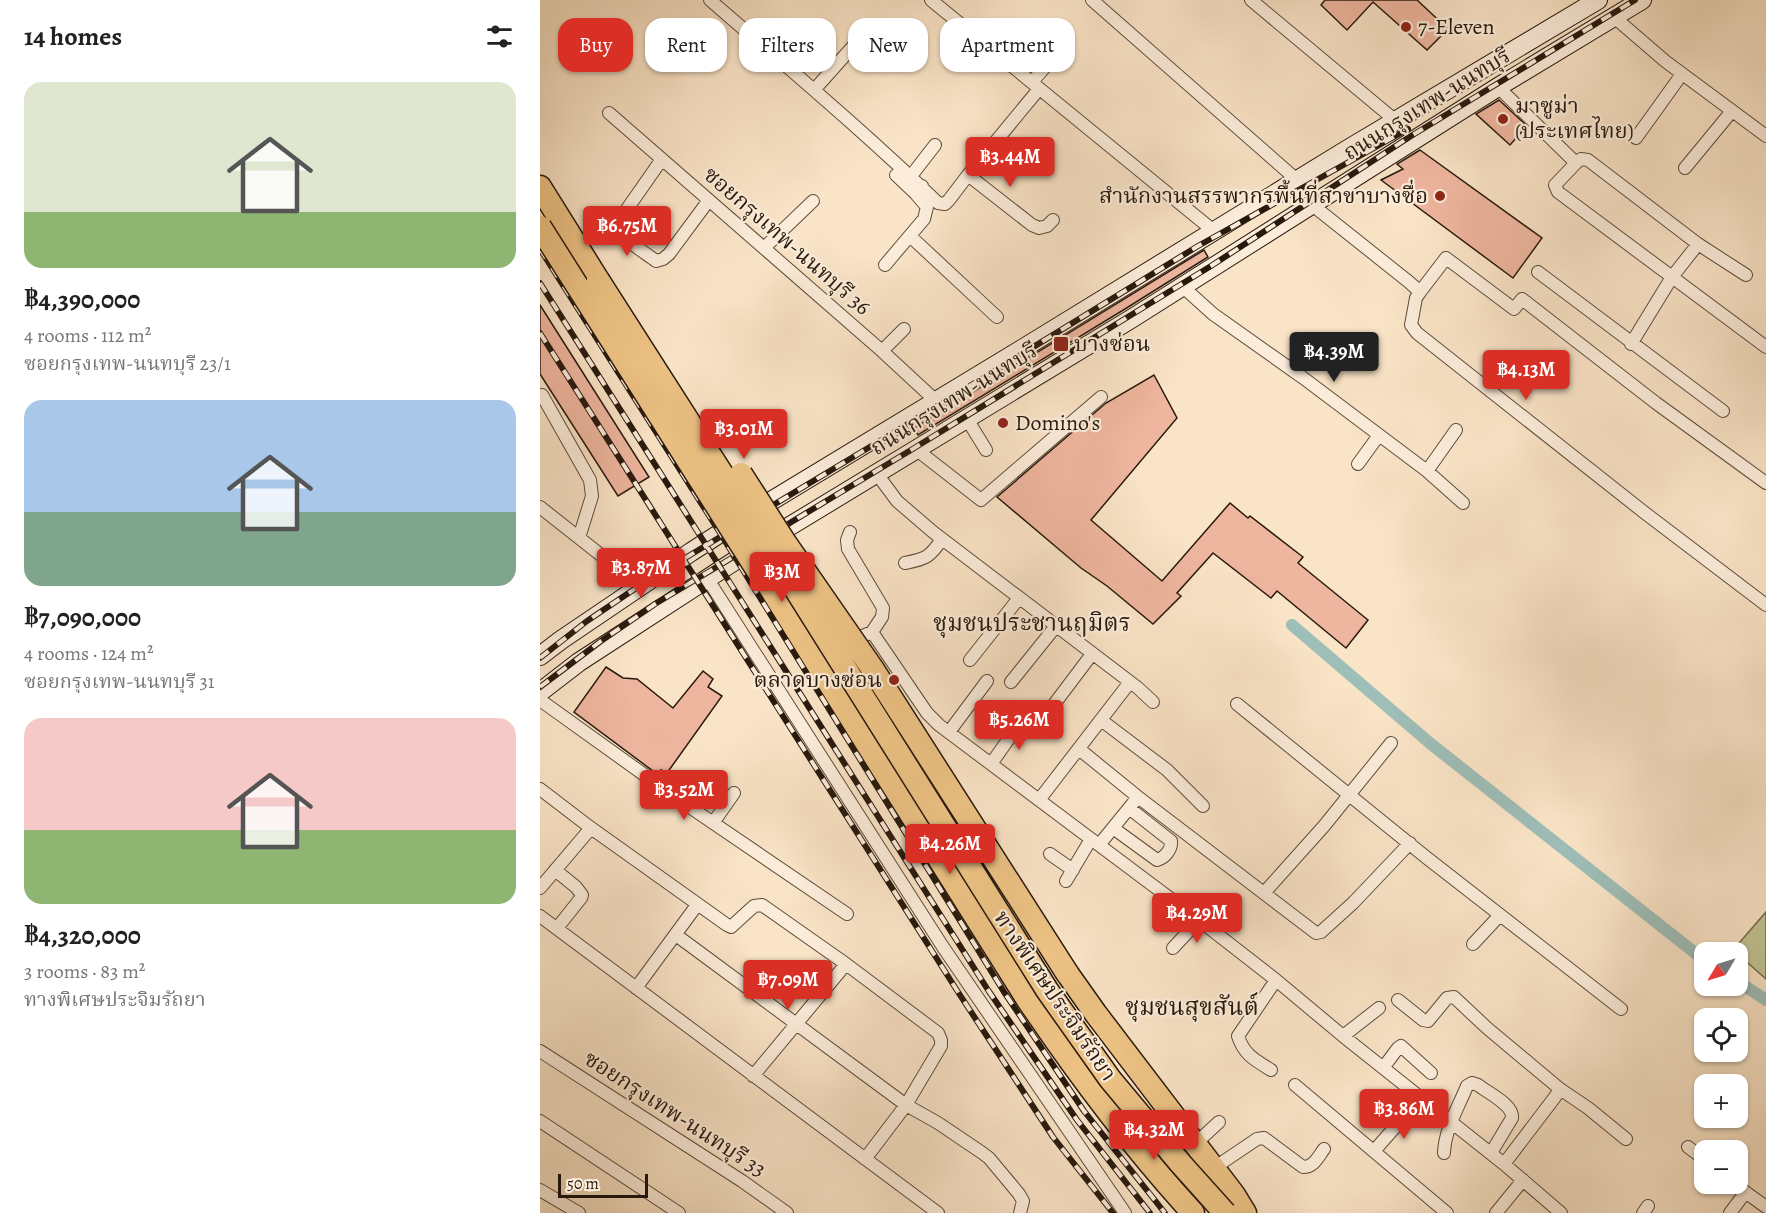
<!DOCTYPE html>
<meta charset="utf-8">
<style>
body{margin:0;font-family:Alegreya,"Noto Serif Thai",serif;background:#f2f2f2;color:#222;height:100vh;display:flex;flex-direction:column;font-size:22px;white-space:nowrap}
*{box-sizing:border-box;margin:0}
p{font-size:20px;color:#767676}
.icon{flex:none;width:33px;height:33px;fill:none;stroke:currentColor;stroke-width:2;stroke-linecap:round;stroke-linejoin:round}
.map{position:relative;flex:1;overflow:hidden}
.drawer{display:flex;flex-direction:column;background:#fff;width:540px}
.drawer>*{flex:none}
.banner{position:absolute;left:18px;top:18px;width:570px;height:54px;display:flex;gap:12px}
.needle{width:39px;rotate:232deg}
.tools{position:absolute;left:1154px;top:942px;display:grid;gap:12px}
.tools a{display:grid;place-items:center;width:54px;height:54px;border-radius:12px;background:#fff;box-shadow:0 2px 4px #0004;font-size:30px}
.scale{position:absolute;left:18px;bottom:15px;width:90px;box-sizing:border-box;padding-left:6px;border:3px solid #28190d;border-top:0;font-size:16px;line-height:21px;white-space:nowrap;color:#28190d;-webkit-text-stroke:4px #fceddb;paint-order:stroke}
.price{position:absolute;translate:-50% -51px;padding:0 14px;border-radius:6px;background:#d93025;color:#fff;font-size:20px;line-height:39px;filter:drop-shadow(0 2px 3px #0008)}
.price::after{content:'';position:absolute;left:50%;top:36px;width:18px;height:14px;margin-left:-9px;background:inherit;clip-path:polygon(0 0,100% 0,50% 100%)}
.price.active{background:#222;color:#fff}
ul{padding:0;list-style:none}
li{display:grid;align-content:center;gap:12px;height:318px;padding:0 24px}
li span{display:grid;place-items:center;height:186px;border-radius:18px;color:#555}
li>.icon{margin-inline-start:auto}
span .icon{width:108px;height:108px;fill:#fffc;stroke-width:1}
li b{font-size:26px}
h2{display:flex;justify-content:space-between;align-items:center;height:72px;padding:0 24px;font-size:26px}
.pill{padding:0 21px;border-radius:18px;background:#fff;box-shadow:0 2px 4px #0004;font-size:21px;line-height:54px}
.pill.active{background:#d93025;color:#fff}
main{display:flex;flex:1;min-height:0}
.map>svg:first-child{display:block}
</style>
<main>
<section class="drawer">
<h2>14 homes<svg class="icon" aria-label="filters" viewBox="0 0 24 24"><path d="M4 7h16M4 17h16"/><circle cx="9" cy="7" r="2"/><circle cx="15" cy="17" r="2"/></svg></h2>
<ul>
<li><span style="background:linear-gradient(#dfe7d0 70%,#8fb573 0)"><svg class="icon" aria-label="home" viewBox="0 0 24 24"><path d="M3 11l9-7 9 7M6 9v11h12V9"/></svg></span><div><b>฿4,390,000</b><p>4 rooms · 112 m²</p><p>ซอยกรุงเทพ-นนทบุรี 23/1</p></div></li>
<li><span style="background:linear-gradient(#a9c7e8 60%,#7fa58c 0)"><svg class="icon" aria-label="home" viewBox="0 0 24 24"><path d="M3 11l9-7 9 7M6 9v11h12V9"/></svg></span><div><b>฿7,090,000</b><p>4 rooms · 124 m²</p><p>ซอยกรุงเทพ-นนทบุรี 31</p></div></li>
<li><span style="background:linear-gradient(#f6c9c9 60%,#8fb573 0)"><svg class="icon" aria-label="home" viewBox="0 0 24 24"><path d="M3 11l9-7 9 7M6 9v11h12V9"/></svg></span><div><b>฿4,320,000</b><p>3 rooms · 83 m²</p><p>ทางพิเศษประจิมรัถยา</p></div></li>
</ul>
</section>
<div class="map">
<svg width="1226" height="1213" viewBox="0 0 1226 1213">
<rect width="100%" height="100%" fill="#fae4c7"/>
<filter id="stains"><feTurbulence type="fractalNoise" baseFrequency=".00333" numOctaves="4"/><feColorMatrix values="0 0 0 0 .2 0 0 0 0 .09 0 0 0 0 .02 0 0 0 .5 -.17"/></filter>
<radialGradient id="worn" r=".72"><stop offset=".6" stop-color="#630" stop-opacity="0"/><stop offset="1" stop-color="#630" stop-opacity=".3"/></radialGradient>
<path fill="#c1c393" stroke="#746e50" stroke-width="1.5" d="M1226 912V979L1193 950Z"/>
<g fill="none" stroke-linecap="round" stroke-linejoin="round">
<path stroke="#9ebeb8" stroke-width="12" d="M752 625 891 744 1164 960
M1197 981 1226 1000"/>
</g>
<path fill="#efb69f" stroke="#28190d" stroke-width="1.5" d="M785 0H877L908 29 887 50 833 2 807 30 781 5Z
M959 100 987 126 970 145 936 114Z
M880 150 1002 238 973 278 841 180 863 169 857 164Z
M664 250 668 257 585 309 378 435 374 428Z
M0 305 109 477 78 496 0 374Z
M614 375 637 418 551 520 622 581 690 503 708 518 710 516 763 557 758 563 828 620 806 648 737 591 731 598 673 553 637 593 641 596 613 624 567 586 541 568 457 497 566 403Z
M66 667 83 678 97 679 133 708 163 671 173 679 168 687 182 696 127 773 121 770 117 774 34 712Z"/>
<g fill="none" stroke-linecap="round" stroke-linejoin="round">
<g stroke="#5c4c3c" stroke-width="14">
<path id="street" d="M170 0C247 67 325 132 398 203L405 204 409 200 428 175 499 89
M391 0 675 232
M552 0 757 180
M711 0 856 121
M1074 17 1125 61 1226 136
M492 82 520 50
M958 87 1036 163 1015 185 1018 192 1226 347
M274 90 316 43
M69 113 342 351 396 401
M1096 138 1142 74
M122 159 78 222C80 239 103 251 116 261L123 259 129 254 169 200
M1036 163 1041 159 1048 160 1158 244 1206 275
M1145 168 1192 111
M356 175 376 194
M428 175 492 225 499 228 507 226 513 220
M371 176 395 145
M771 206 776 208 869 282 880 292 876 298 871 325 877 333 1105 513 1226 605
M370 236 457 317
M224 248 273 201
M345 265 384 219 387 207 376 194 382 186
M998 272 1183 411
M643 287 673 314 762 377 887 471 923 503
M880 292 906 258 974 309 982 299 1116 403 1226 483
M1091 344 1132 277 1158 244
M342 351 364 329
M2 395 50 480 52 496 39 538
M427 419 446 450
M377 450 441 500 561 397
M818 464 839 435
M887 471 916 430
M337 474 357 501 393 532 598 688 613 702
M0 507 100 586
M310 532 307 540 308 549 343 608 342 617 332 632
M365 563C386 559 390 557 402 539
M167 578 403 947 585 1213
M309 642 332 632 387 713 399 725 659 920 736 980 803 1036 964 1164 1021 1213
M430 660 479 598
M471 682 516 626
M0 700 138 799 307 914
M697 704 887 858 1081 1009
M506 715 552 654
M561 720 627 770 663 806
M409 732 447 681
M539 749 598 797 776 933 781 932 813 903 870 843
M451 764 482 720
M0 789 51 828 187 925 191 927 214 906 222 905 306 964 398 1033 401 1040V1046L366 1105 325 1159
M499 800 590 682
M173 823 194 793
M573 828 617 860C625 858 632 849 631 841L589 808
M559 845 594 802
M510 854 533 870
M15 870 36 887 42 895 41 898 17 928
M526 881 551 839
M0 888 51 828
M724 893 784 826 851 743
M0 916 398 1213
M136 935 366 1105 398 1123 441 1152 449 1158 479 1194 483 1201 480 1213
M933 944 960 915
M633 948 659 920
M96 988 157 905
M858 1000 883 1020 888 1021 907 998 914 997 947 1028 1020 1089 1015 1097 964 1164
M803 1036 839 1008
M0 1051 202 1181 247 1213
M843 1068 858 1048 861 1046 891 1073
M731 1070C715 1060 704 1055 698 1036L736 980
M213 1076 306 964
M755 1085 907 1213
M1020 1089 1048 1108 1086 1139
M0 1121 139 1213
M655 1144 679 1122
M1148 1147 1164 1159
M834 1151 871 1109
M904 1153C905 1129 918 1108 927 1086L932 1083 938 1085C948 1093 974 1105 972 1118L951 1153
M674 1168 717 1139 724 1138 763 1167C774 1167 778 1157 784 1149
M1195 1184 1208 1194
M0 1190 39 1213
M956 1213 983 1180
M1103 1213 1108 1206
M1190 1213 1202 1197 1208 1194 1226 1207"/>
</g>
<g stroke="#28190d" stroke-width="20">
<path id="secondary" d="M0 656 21 640 151 552 213 512 477 352 808 149 1058 0
M0 692 39 662 227 540 591 319 958 87 1102 0
M568 1093 612 1149"/>
</g>
<g stroke="#28190d" stroke-width="25">
<path id="highway" d="M0 187 58 280
M218 571 486 997C537 1073 591 1145 653 1213
M527 973 556 1014 694 1195 705 1213"/>
</g>
<use href="#street" stroke="#fceddb" stroke-width="12"/>
<use href="#secondary" stroke="#fceddb" stroke-width="18"/>
<use href="#highway" stroke="#edc284" stroke-width="22"/>
<g stroke="#28190d" stroke-width="6">
<path id="rail" d="M0 249 180 533 464 992 544 1111 625 1213
M0 283 448 990 537 1120 610 1213
M0 333 418 992 513 1137 573 1213
M0 658 47 621 102 584 358 430 658 246 868 129
M0 687 61 641 115 604 371 450 671 266 871 136 1095 0"/>
</g>
<use href="#rail" stroke="#fceddb" stroke-width="4" stroke-dasharray="11" stroke-linecap="butt"/>
<g stroke="#28190d" stroke-width="25" stroke-linecap="butt">
<path id="highway-bridge" d="M0 227 218 571
M58 280 241 566 507 990 570 1079 641 1164 685 1213
M201 474 244 541 332 668 527 973"/>
</g>
<use href="#highway-bridge" stroke="#edc284" stroke-width="22"/>
</g>
<g fill="#8f2418" stroke="#fceddb" stroke-width="2">
<circle cx="866" cy="27" r="6"/>
<circle cx="963" cy="119" r="6"/>
<circle cx="900" cy="196" r="6"/>
<rect x="513" y="336" width="16" height="16" rx="3"/>
<circle cx="463" cy="423" r="6"/>
<circle cx="354" cy="680" r="6"/>
</g>
<g text-anchor="middle" dominant-baseline="central" stroke-width="4.5" stroke-linejoin="round" paint-order="stroke">
<g font-size="22" fill="#28190d" stroke="#fceddb" text-anchor="start">
<text x="878" y="27">7-Eleven</text>
<text x="975" y="106">มาซูม่า<tspan x="975" dy="25">(ประเทศไทย)</tspan></text>
<text x="888" y="196" text-anchor="end">สำนักงานสรรพากรพื้นที่สาขาบางซื่อ</text>
<text x="534" y="344">บางซ่อน</text>
<text x="475" y="423">Domino's</text>
<text x="342" y="680" text-anchor="end">ตลาดบางซ่อน</text>
</g>
<g font-size="22" fill="#28190d" stroke="#fceddb">
<text transform="translate(887 104) rotate(-32)">ถนนกรุงเทพ-นนทบุรี</text>
<text transform="translate(247 241) rotate(41)">ซอยกรุงเทพ-นนทบุรี 36</text>
<text transform="translate(414 399) rotate(-32)">ถนนกรุงเทพ-นนทบุรี</text>
<text transform="translate(515 996) rotate(56)">ทางพิเศษประจิมรัถยา</text>
<text transform="translate(135 1114) rotate(33)">ซอยกรุงเทพ-นนทบุรี 33</text>
</g>
<g font-size="24" fill="#28190d" stroke="#fceddb">
<text x="492" y="623">ชุมชนประชานฤมิตร</text>
<text x="652" y="1007">ชุมชนสุขสันต์</text>
</g>
</g>
<rect width="100%" height="100%" filter="url(#stains)"/>
<rect width="100%" height="100%" fill="url(#worn)"/>
</svg>
<div class="tools">
<a><svg class="needle" viewBox="-14 -14 28 28"><path d="M0-13l5 13h-10z" fill="#e53935"/><path d="M0 13l5-13h-10z" fill="#767676"/></svg></a>
<a><svg class="icon" aria-label="locate" viewBox="0 0 24 24"><circle cx="12" cy="12" r="6"/><path d="M12 2v4M12 18v4M2 12h4M18 12h4"/></svg></a>
<a>+</a>
<a>−</a>
</div>
<div class="scale">50 m</div>
<b class="price" style="left:470px;top:188px">฿3.44M</b>
<b class="price" style="left:87px;top:257px">฿6.75M</b>
<b class="price active" style="left:794px;top:383px">฿4.39M</b>
<b class="price" style="left:986px;top:401px">฿4.13M</b>
<b class="price" style="left:204px;top:460px">฿3.01M</b>
<b class="price" style="left:101px;top:599px">฿3.87M</b>
<b class="price" style="left:242px;top:603px">฿3M</b>
<b class="price" style="left:479px;top:751px">฿5.26M</b>
<b class="price" style="left:144px;top:821px">฿3.52M</b>
<b class="price" style="left:410px;top:875px">฿4.26M</b>
<b class="price" style="left:657px;top:944px">฿4.29M</b>
<b class="price" style="left:248px;top:1011px">฿7.09M</b>
<b class="price" style="left:864px;top:1140px">฿3.86M</b>
<b class="price" style="left:614px;top:1161px">฿4.32M</b>
<div class="banner">
<a class="pill active">Buy</a>
<a class="pill">Rent</a>
<a class="pill">Filters</a>
<a class="pill">New</a>
<a class="pill">Apartment</a>
</div>
</div>
</main>
